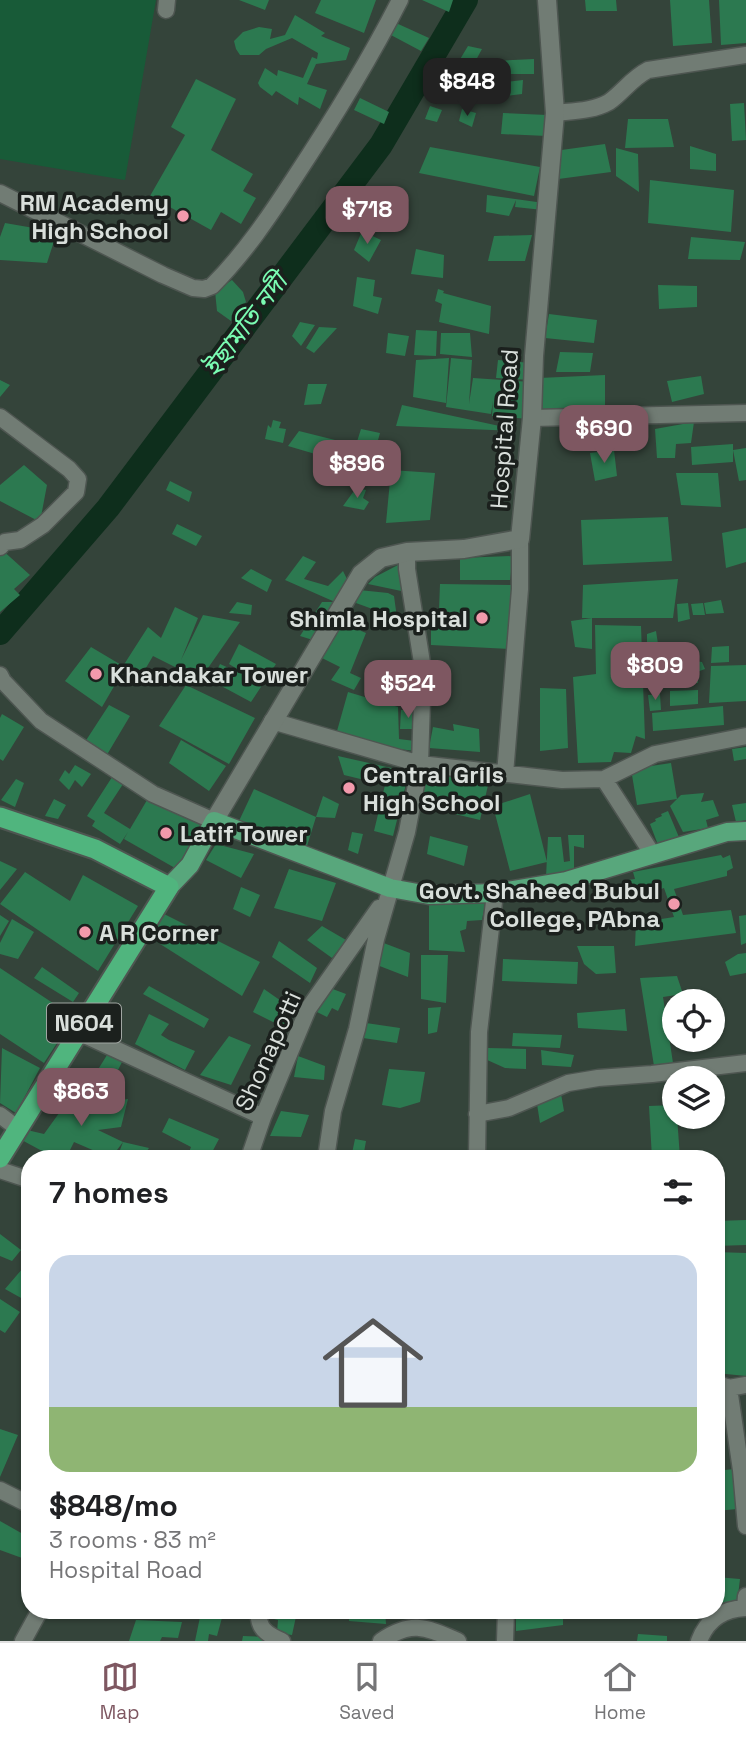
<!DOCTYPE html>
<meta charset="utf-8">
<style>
body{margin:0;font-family:"Space Grotesk","Noto Sans Bengali",sans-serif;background:#f6f6f6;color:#202124;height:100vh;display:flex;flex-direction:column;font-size:26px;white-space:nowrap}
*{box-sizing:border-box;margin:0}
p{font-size:23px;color:#757577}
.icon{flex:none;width:38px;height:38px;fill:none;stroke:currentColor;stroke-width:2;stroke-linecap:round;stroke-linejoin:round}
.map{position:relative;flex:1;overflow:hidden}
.panel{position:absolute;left:21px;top:1150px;width:704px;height:469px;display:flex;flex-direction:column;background:#fff;border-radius:28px;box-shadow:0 2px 5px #0004}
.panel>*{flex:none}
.buttons{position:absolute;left:662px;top:989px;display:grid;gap:14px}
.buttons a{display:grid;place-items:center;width:63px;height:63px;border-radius:50%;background:#fff;box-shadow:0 2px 5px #0004;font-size:35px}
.price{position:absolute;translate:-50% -60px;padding:0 16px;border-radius:14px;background:#7e5761;color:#fff;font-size:23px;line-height:46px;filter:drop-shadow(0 2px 4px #0008)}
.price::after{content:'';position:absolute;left:50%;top:42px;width:21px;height:16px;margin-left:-10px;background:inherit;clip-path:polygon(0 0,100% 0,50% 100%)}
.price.selected{background:#222;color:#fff}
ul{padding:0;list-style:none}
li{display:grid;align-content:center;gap:14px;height:371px;padding:0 28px}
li+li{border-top:2px solid #e0e0e0}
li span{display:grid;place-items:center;height:217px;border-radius:21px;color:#555}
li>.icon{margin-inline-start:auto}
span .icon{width:126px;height:126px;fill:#fffc;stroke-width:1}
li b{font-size:30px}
h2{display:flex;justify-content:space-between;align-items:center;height:84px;padding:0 28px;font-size:30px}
.tab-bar{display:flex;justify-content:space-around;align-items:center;height:98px;border-top:2px solid #e0e0e0;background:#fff;font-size:19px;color:#757577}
.tab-bar a{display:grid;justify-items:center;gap:4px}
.tab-bar .selected{color:#7e5761}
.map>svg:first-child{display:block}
</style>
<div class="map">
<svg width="746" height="1641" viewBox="0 0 746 1641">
<rect width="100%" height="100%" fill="#303a34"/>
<path fill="#34443a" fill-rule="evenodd" d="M0 0H746V1641H0ZM674 1001H712V1040H674ZM674 1078H712V1116H674ZM30 1158H716V1610H30Z"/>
<path fill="#185b38" d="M0 0H156L125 180 0 159Z"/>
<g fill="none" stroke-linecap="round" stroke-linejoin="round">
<path stroke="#0e2e1c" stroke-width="24" d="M0 633 108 508 381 145 466 0"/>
</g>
<path fill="#2c7950" d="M239 0H269L265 10Z
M321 0H376L364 33 315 13Z
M422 0H453L449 12Z
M585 0H616L617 11H586Z
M670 0H709L712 43 673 46Z
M719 0H746V43L721 45Z
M295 15 325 33 321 36 350 48 346 60 316 64 307 84 327 90 320 109 299 97 298 105 276 91 272 96 260 87 258 83 265 68 277 76 278 70 303 78 312 57 317 59 318 53 292 38 266 49 259 55H240L236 49 234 41 243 32 259 27 272 29 270 39 285 35Z
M396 23 429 38 421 51 389 34Z
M468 46 482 49 470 71 459 61Z
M534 59V74H495V61Z
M196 79 236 99 211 150 253 174 243 191 256 198 241 224 221 212 211 230 150 196 185 135 171 127Z
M523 80 522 94 505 96V82Z
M360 98 389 112 384 124 354 110Z
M744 103 746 140 732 141 730 104Z
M430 106 442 110 437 122 425 119Z
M462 109 476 113 472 127 459 121Z
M503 113 547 115V136L501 134Z
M628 119H668L674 147 625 148Z
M605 144 611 172 551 180 554 151Z
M690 146 716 154V171L690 169Z
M430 147 540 167 534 196 419 173Z
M616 148 638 154 639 192 616 176Z
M650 180 734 190 731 232 648 223Z
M487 195 544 203 543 210 515 207 516 200 509 216 486 212Z
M5 223 57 232 47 263 0 260V237Z
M362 231 381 240 369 262 354 250Z
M532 235 525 261H488L494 236Z
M691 237 745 242 740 260 688 259Z
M416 249 444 255 443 278 411 274Z
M357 277 375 280 373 296 382 298 378 314 353 306Z
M232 280 243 292 246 302 231 321 217 311 215 291Z
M658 285 697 286V307L659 309Z
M438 289 444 291 443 293 491 306 489 334 439 322 442 304 435 301Z
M549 314 597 320 594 343 545 338Z
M300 322 315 325 301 346 292 336Z
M319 327 337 328 314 353 306 348Z
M416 330 437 331 436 356 414 355Z
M388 333 409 336 405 356 386 353Z
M441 333H470L472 357 440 354Z
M560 352 593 353 590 372H556Z
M449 358 446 403 413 397 416 360Z
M451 358 472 360 469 404 473 378 531 382 529 419 492 416 493 401 491 414 446 407Z
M498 360 531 363V380L496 378Z
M605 375V411L539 410V378Z
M701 376 704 394 672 402 667 381Z
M0 380 10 385 0 397Z
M308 384H327L321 404 304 405Z
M402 405 514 429V431L396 426Z
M273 420 281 422 279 428 286 429 283 443 265 439 268 425 271 428Z
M694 422 691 443 676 444 675 458H657L655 429Z
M361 429 380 433 375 451 355 448Z
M299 431 335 440 322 456 288 446Z
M733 444V462L692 465 691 447Z
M746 448V480L739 481 733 450Z
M614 450 617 476 595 481 590 453Z
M358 453 365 461 357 474 346 470Z
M24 465 47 485 40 522 0 501V485Z
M391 470 435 473 430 520 386 523Z
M676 473H718L721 507 681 505Z
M170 481 192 492 189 502 166 490Z
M356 488 366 490 363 498 369 502 364 510 343 506Z
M668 517 672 561 583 565 581 520Z
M177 524 202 536 196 546 172 534Z
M746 528V562L726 568 722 533Z
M0 548 30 575 14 589 20 595 0 612Z
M303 556 316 562 304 579 328 586 343 571 348 581 335 602 285 580Z
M513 556 510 580H460V558Z
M398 565 406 592 368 584 375 577Z
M251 569 272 580 267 592 241 578Z
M678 579 673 618H582L583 585Z
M440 584 512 585V649L431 645V623L451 624 453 613 439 610Z
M359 590 388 593 394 596 397 618 356 603Z
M721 600 724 613 706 614 704 603Z
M237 602 252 605 251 615 229 613Z
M322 602H335L316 641 300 636Z
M688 603 690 619 678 622 677 604Z
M703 603 705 615H693L691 604Z
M175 607 198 618 181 660 203 615 240 622 208 668H177L153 656 140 678 123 671 102 707 65 681 91 647 123 666 148 627 161 638Z
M592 618V649L575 647 571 621Z
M340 622 366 633 350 673 361 678 354 690 331 680 340 667 322 658Z
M595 625 641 626 645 739 636 736 631 753 614 752 611 762 578 763 573 677 596 674Z
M656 631 658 644 647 646V634Z
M239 644 276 664 251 702 212 681 220 664 257 681 229 664Z
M729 646V662L711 663 712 647Z
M670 658 702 662 705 669 697 672 698 683 669 685Z
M746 665V701L709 703 711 666Z
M186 685 255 718 229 764 159 726Z
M540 688 566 689 568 748 540 751Z
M698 690V704L670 706V691Z
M348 692 398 707 399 739 415 741V751L399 749 337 731Z
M660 694 661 710 650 711 648 695Z
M109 705 130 716 105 758 83 745Z
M723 706 724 725 653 731 652 713Z
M401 710H415V729H400Z
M2 714 24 727 3 761 0 759V718Z
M453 724 479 729 480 752 429 748 433 727 454 731Z
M181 740 226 766 209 791 169 763Z
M746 747V759L734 761 732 749Z
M338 756 409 772 393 836 374 831 385 785 344 775Z
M671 763 677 799 681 795 704 793 701 802 713 800 719 816 706 820 708 828 683 832 670 806 677 799 637 805 631 769Z
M75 765 91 774 82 787 75 780 69 790 59 780 65 770 69 774Z
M116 771 127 778 104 813 130 829 150 795 208 828 182 872 124 839 128 832 120 844 92 826 95 821 87 816Z
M428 774 489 781 480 820 417 805Z
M16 779 24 783 15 807 1 800Z
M254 789 316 817 307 846 239 821Z
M530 794 547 862 510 871 493 806Z
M323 796 339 804 335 818 316 817Z
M54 799 66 805 58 819 45 816Z
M746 803V820L736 822 732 805Z
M668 811 681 842 660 850 650 824 656 821 655 819 662 816 661 814Z
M352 832 363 834 358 854 348 850Z
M568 835H584V848L574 846V873L546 877 548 837H561L564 862 570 861Z
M430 836 468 846 464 866 427 854Z
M216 844 254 854 241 878 206 860Z
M721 855 723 858 730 855 733 868 727 871V876L674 889 683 915 731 910 736 933 635 946 636 923 674 917 664 888 634 898 628 880 635 879 633 872Z
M0 861 17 869 0 890Z
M289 869 336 883 322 921 274 908Z
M25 872 70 901 83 875 138 906 98 971 0 904Z
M241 887 260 895 250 917 233 909Z
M486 899 482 920 467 921 466 929 460 931 465 952 429 950V902Z
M160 912 260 962 242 996 146 935Z
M0 915 9 921 0 936Z
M746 915V943L741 945 739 916Z
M12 919 34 932 18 959 0 954V943Z
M322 926 346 940 332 958 307 940Z
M279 941 317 968 310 983 272 957Z
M381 942 410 953 408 977 377 965Z
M577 946H614L616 973 596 974 584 964Z
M746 953V973L730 976 725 962 738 954Z
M421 955H448L446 1003 421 999Z
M503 959 578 962 577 984 502 981Z
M42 967 79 993 73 1002 34 978Z
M0 968 74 1017 44 1063 0 1034Z
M677 976 683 994 663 997 673 1063 654 1066 640 978Z
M149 986 209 1019 204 1028 143 994Z
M330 988 346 994 338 1011 332 1008 327 1017 315 1011Z
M264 989 294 1010 287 1029 253 1012Z
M441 1007 437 1032 428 1034V1008Z
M103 1009 122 1016 109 1035 96 1023Z
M625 1009 627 1031 578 1028 577 1013Z
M149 1014 169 1024 161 1035 169 1040 195 1051 185 1070 135 1044Z
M366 1023 400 1028 397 1043 363 1038Z
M513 1033 562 1035 560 1048 512 1046Z
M229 1036 251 1045 231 1085 200 1075Z
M2 1048 40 1068 16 1113 0 1103Z
M488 1048 526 1049V1069L505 1068 485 1059Z
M541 1050 574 1055 571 1067 542 1065Z
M107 1055 122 1062 108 1090 94 1076Z
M298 1056 325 1066 324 1080 294 1077Z
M389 1069 425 1072 420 1102 400 1108 382 1105Z
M560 1088 564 1111 540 1123 537 1104Z
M86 1094 106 1102 128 1099 121 1127 98 1130 123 1142 111 1158 74 1142 66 1158H55L18 1138 27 1130 44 1134 62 1109Z
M674 1105V1116H677L680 1158H652L649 1106Z
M281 1111 309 1115 301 1137 270 1136Z
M169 1118 219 1139 209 1158H187L191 1147 162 1132Z
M355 1139 366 1141 363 1158H351Z
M123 1142 149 1148 142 1158H117Z
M746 1220V1245L716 1246V1221Z
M0 1234 21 1250 12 1261 0 1256Z
M716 1252 746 1253V1376L716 1373Z
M29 1261 30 1263V1303L5 1289Z
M0 1299 20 1312 5 1333 0 1330Z
M0 1429 18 1435 0 1477Z
M734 1469 737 1509 716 1511V1471Z
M0 1521 30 1538V1546L22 1558 0 1550Z
M716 1577 740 1579 737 1604 716 1602Z
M121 1610H150V1618L121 1611Z
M269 1610 297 1612 292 1635 277 1633 278 1620 266 1617Z
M350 1610H385L386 1624 349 1621Z
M516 1610H563V1625L516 1631Z
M223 1614 217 1636 209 1634 208 1641H195L200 1617Z
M136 1620 182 1622 178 1638 162 1637 160 1641H129Z
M638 1634 667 1636V1641H637Z
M243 1636 269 1637 267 1641H242Z"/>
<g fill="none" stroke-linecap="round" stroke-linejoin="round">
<g stroke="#4e5651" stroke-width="19">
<path id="minor" d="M166 10 167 0
M555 113C573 111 593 111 609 102 623 92 632 78 648 70L746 55
M0 193 163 275 193 288 204 289 212 286C244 254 269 217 293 180 332 121 368 63 400 0
M0 417 69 469 78 479 76 492 43 525 20 540 5 542 0 547
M532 418 746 413
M0 675 3 681 41 721 153 794 214 821
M272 721 420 764 562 780 604 779 655 754 746 736
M505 774 520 589V539
M604 779 653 855
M78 1032 263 1117
M477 1114 509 1108 568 1083 598 1078 652 1074 746 1063
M0 1115 17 1128
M249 1158 263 1117 308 1009 379 908
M326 1158 333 1111 357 1029 376 939 407 832 420 764 423 669 407 569V552
M477 1158 479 1032 495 893
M0 1170 30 1180
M716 1383 729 1388 746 1385
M729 1388 741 1470 746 1526
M0 1490 30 1505
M259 1610C257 1628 266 1634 282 1641
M23 1641 40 1610
M381 1641C412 1620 425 1627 458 1641
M505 1641 506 1610
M699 1641C707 1620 722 1609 745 1608L746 1596"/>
</g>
<g stroke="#4e5651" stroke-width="21">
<path id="secondary" d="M214 821 361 574 381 558 407 552 464 549 520 539 532 418 534 356 555 113 547 0"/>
</g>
<g stroke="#4e5651" stroke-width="21">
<path id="primary" d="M169 887 190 865 214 821 390 888 429 895 495 893 566 881 727 832 746 831"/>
</g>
<g stroke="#4e5651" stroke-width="23">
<path id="trunk" d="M0 817 95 849 169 887 0 1158"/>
</g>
<use href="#minor" stroke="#717c74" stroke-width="16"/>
<use href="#secondary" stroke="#717c74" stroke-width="18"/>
<use href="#primary" stroke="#58a77c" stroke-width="18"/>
<use href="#trunk" stroke="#50b57e" stroke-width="19"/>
</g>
<g fill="#f29aac" stroke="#1b201d" stroke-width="2.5">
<circle cx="183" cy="216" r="7"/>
<circle cx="482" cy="618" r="7"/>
<circle cx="96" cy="674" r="7"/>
<circle cx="349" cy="788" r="7"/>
<circle cx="166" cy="833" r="7"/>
<circle cx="674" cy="904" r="7"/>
<circle cx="85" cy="932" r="7"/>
</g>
<g text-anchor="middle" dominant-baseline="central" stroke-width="7" stroke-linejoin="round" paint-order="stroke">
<rect fill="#1b201d" stroke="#a0a6a2" stroke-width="2" x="47" y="1003.5" width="74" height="39" rx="5"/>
<g font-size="23" font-weight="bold" fill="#d9dfdb">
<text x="84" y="1023">N604</text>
</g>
<g font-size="24" font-weight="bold" fill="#d9dfdb" stroke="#1b201d" text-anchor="start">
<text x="169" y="202" text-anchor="end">RM Academy<tspan x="169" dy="28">High School</tspan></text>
<text x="468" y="618" text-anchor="end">Shimla Hospital</text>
<text x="110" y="674">Khandakar Tower</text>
<text x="363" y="774">Central Grils<tspan x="363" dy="28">High School</tspan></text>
<text x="180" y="833">Latif Tower</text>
<text x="660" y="890" text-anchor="end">Govt. Shaheed Bubul<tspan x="660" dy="28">College, PAbna</tspan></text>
<text x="99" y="932">A R Corner</text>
</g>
<g font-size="24" fill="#d9dfdb" stroke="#1b201d">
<text transform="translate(504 429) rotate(-86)">Hospital Road</text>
<text transform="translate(268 1051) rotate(-66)">Shonapotti</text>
</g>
<g font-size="26" font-style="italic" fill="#7afcb2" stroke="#1b201d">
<text transform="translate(245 325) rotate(-53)">ইছামতি নদী</text>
</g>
</g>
</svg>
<div class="buttons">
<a><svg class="icon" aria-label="locate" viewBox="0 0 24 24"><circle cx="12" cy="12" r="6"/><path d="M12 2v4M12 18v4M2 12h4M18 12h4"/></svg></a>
<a><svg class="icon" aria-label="layers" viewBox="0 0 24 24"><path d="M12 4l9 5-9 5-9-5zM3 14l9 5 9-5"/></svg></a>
</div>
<b class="price selected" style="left:467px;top:118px">$848</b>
<b class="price" style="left:367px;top:246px">$718</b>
<b class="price" style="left:604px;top:465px">$690</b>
<b class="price" style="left:357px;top:500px">$896</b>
<b class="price" style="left:655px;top:702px">$809</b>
<b class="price" style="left:408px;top:720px">$524</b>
<b class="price" style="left:81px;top:1128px">$863</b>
<section class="panel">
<h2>7 homes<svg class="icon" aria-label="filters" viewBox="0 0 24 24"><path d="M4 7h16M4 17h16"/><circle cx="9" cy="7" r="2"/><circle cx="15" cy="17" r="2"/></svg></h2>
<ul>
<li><span style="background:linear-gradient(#c9d6e8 70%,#8fb573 0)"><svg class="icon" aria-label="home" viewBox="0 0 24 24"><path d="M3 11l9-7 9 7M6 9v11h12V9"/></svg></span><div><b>$848/mo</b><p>3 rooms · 83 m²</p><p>Hospital Road</p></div></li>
</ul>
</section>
</div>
<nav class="tab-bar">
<a class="selected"><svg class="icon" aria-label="map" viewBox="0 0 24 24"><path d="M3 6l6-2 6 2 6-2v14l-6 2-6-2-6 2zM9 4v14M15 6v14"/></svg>Map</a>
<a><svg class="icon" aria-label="saved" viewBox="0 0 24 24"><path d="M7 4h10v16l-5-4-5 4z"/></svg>Saved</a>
<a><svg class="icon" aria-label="home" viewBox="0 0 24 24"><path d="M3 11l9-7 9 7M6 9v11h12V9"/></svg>Home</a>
</nav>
